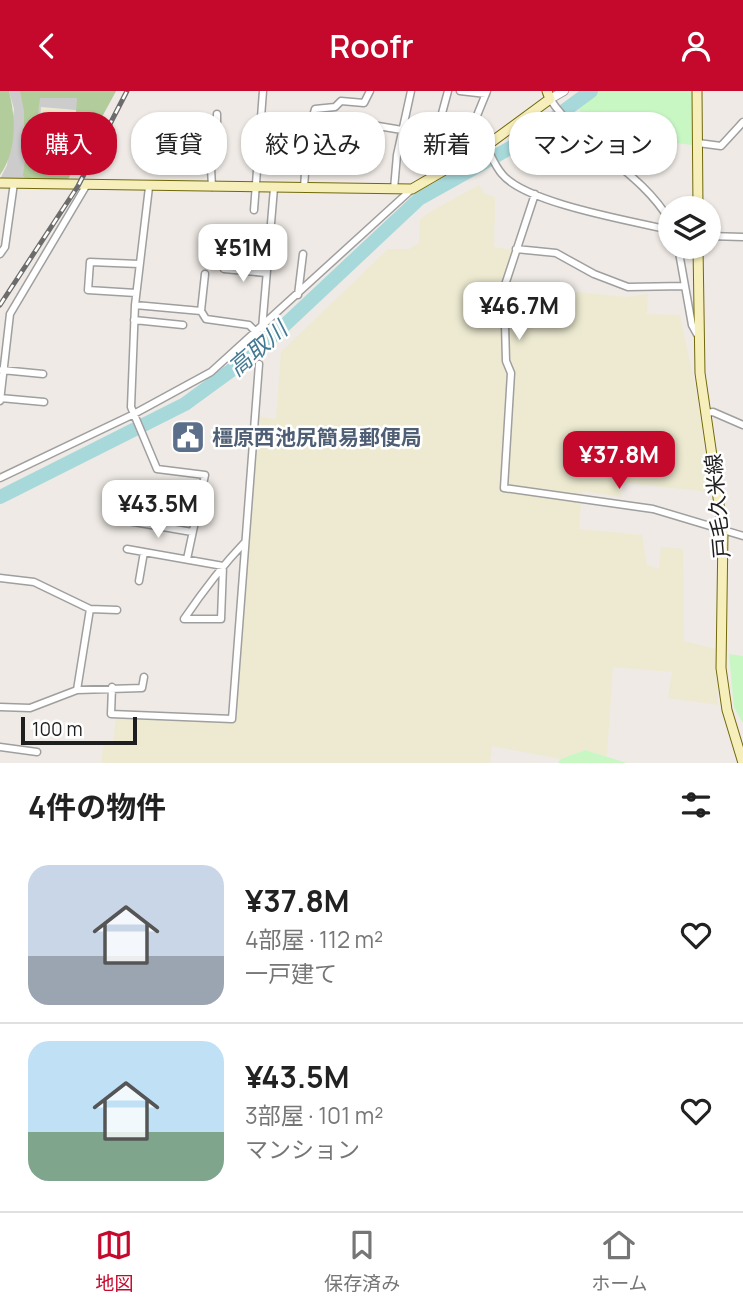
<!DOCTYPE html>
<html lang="ja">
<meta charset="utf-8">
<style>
body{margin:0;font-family:Manrope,"Noto Sans JP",sans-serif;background:#f6f6f6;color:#222;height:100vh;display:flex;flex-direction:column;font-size:26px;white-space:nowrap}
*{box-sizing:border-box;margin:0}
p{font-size:23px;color:#767676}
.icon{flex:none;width:38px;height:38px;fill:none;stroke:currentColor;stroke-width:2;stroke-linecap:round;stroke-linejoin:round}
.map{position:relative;height:672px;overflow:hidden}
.drawer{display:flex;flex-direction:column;background:#fff;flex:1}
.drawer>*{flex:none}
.hud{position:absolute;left:21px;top:21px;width:702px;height:63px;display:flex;gap:14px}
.controls{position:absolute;left:658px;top:105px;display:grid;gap:14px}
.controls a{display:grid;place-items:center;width:63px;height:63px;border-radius:50%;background:#fff;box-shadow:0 2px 5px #0004;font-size:35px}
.scale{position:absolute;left:21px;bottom:18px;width:116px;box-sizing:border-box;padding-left:7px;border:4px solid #1e1e1e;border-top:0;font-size:19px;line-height:24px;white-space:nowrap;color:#1e1e1e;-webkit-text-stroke:5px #fff;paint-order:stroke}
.price{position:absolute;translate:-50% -60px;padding:0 16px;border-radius:14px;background:#fff;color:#222;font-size:23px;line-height:46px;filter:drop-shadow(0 2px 4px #0008)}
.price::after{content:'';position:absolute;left:50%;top:42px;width:21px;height:16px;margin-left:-10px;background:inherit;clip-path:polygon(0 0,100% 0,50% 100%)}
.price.selected{background:#c4092c;color:#fff}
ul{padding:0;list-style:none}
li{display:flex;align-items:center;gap:21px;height:175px;padding:0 28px}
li+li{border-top:2px solid #e0e0e0}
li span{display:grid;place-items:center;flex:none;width:196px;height:140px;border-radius:21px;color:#555}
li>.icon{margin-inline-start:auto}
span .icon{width:84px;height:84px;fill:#fffc;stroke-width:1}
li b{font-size:30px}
h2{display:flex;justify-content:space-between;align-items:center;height:84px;padding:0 28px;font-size:30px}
.chip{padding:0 24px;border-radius:28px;background:#fff;box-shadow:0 2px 5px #0004;font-size:24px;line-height:63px}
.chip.selected{background:#c4092c;color:#fff}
header{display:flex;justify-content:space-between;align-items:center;height:91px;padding:0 28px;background:#c4092c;color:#fff;font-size:32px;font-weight:600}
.tabs{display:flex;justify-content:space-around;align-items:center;height:98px;border-top:2px solid #e0e0e0;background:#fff;font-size:19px;color:#767676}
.tabs a{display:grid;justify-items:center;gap:4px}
.tabs .selected{color:#c4092c}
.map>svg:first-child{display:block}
</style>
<header><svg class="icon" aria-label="back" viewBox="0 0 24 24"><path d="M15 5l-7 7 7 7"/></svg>Roofr<svg class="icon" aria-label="person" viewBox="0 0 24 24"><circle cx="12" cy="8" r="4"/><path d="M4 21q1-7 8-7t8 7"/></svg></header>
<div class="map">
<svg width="743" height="672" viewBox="0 0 743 672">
<rect width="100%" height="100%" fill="#efeae5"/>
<path fill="#ccc" d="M9 0H116L67 90 0 88 7 74 14 18Z"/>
<path fill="#edead1" d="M41 16 76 19 71 66 37 63Z
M479 94 484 102 495 107 494 156 512 159 502 193 626 206 648 203 647 223 680 224 698 309 710 401 618 391 622 406 582 400 579 438 642 444 647 474 659 478 661 456 683 458 684 550 716 558 718 614 668 607 672 581 613 576 607 665 585 659 561 668 492 655 490 672H101L104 652 113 653 116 627 234 630 256 325 276 328 281 261 388 158H409L419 152 420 129 428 122Z"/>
<path fill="#b3cc9b" d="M0 0H9C16 28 17 60 0 84Z
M20 0H116L67 90 27 88 23 85 25 69 30 67H73L77 7H40L34 56 24 62V20Z"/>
<path fill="#c9f7c4" d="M596 0H693L692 54 599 43 577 16Z
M729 563 743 565V632L734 616Z
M585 659 627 672H558L561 668Z"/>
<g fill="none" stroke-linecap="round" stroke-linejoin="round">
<path stroke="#a7d9db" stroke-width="14" d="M0 406 185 313 255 262 419 108 526 48 591 0"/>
<g stroke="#9f9f9f" stroke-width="9">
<path id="minor" d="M448 0 441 26 472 38
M460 0 486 3
M550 8C582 56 641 80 670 130
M372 34 402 39
M180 45 181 61 210 58
M698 52 721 55 743 31
M486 55C491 64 495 75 502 83 525 112 632 130 670 139
M458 71 487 0
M149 96 135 214 131 316 157 378 205 384 187 468
M212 96 210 58 217 48V23
M304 96 308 42 315 18 335 16 341 10 364 12 370 0
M394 98 397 64 411 0
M535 103 504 197 506 270 511 282 504 397 653 418 743 445
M254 119 263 0
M709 145 743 146
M234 146 269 150
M678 156 692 234 697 243
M516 158 556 162 594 183 628 196 685 195
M0 163 5 156 14 92
M224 178 266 182
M136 202 88 199 90 171 139 173
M298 204 303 163
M135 214 201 220 206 228 249 234 257 242
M201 220 205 183
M134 229 183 234
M262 238 274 97
M2 279 43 283
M0 307 44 311
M0 310 10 223 86 95
M706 322 713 321 743 334
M0 387 132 324 211 281 412 98
M161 404 167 409 198 412
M128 430 192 441
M127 458 223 475 221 528H184C203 500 222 475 245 451
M0 487 34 491 90 518 117 519
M139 490 144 461
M112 596 111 623 232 628 259 273
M77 599 90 518
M0 616 30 617 77 599 142 597 144 586
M0 656 37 661"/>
</g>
<g stroke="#9f9f9f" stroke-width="10">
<path id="tertiary" d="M550 8 564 0"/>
</g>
<g stroke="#71690a" stroke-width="11">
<path id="secondary" d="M697 0 698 117
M0 92 412 98 486 55 550 8 547 0
M698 156 700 282 723 441 721 577 727 619 743 672"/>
</g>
<use href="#minor" stroke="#fff" stroke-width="6"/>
<use href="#tertiary" stroke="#fff" stroke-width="8"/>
<use href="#secondary" stroke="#f7efbb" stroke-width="9"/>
<g stroke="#6c6c6c" stroke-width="5">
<path id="rail" d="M0 214 78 95 127 0"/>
</g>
<use href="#rail" stroke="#fff" stroke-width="2.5" stroke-dasharray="8" stroke-linecap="butt"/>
</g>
<defs>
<g id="civic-square" transform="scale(1.75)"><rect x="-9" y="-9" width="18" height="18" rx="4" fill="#5c6f8a" stroke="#fff"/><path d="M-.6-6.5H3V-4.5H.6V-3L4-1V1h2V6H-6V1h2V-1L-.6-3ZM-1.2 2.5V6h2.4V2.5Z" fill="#fff"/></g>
</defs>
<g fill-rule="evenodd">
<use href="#civic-square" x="188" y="346"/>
</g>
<g text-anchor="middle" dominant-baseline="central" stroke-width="5" stroke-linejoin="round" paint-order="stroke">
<g font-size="21" font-weight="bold" fill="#4e5e75" stroke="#fff" text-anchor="start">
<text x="212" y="346">橿原西池尻簡易郵便局</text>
</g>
<g font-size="21" fill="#1e1e1e" stroke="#fff">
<text transform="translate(717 415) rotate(-95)">戸毛久米線</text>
</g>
<g font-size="23" font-style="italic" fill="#467a93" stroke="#fff">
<text transform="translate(257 257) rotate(-41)">高取川</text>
</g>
</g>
</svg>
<div class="controls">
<a><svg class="icon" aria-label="layers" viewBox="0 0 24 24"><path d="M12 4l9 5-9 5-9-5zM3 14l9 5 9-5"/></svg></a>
</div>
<div class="scale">100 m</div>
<b class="price" style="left:243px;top:193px">¥51M</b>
<b class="price" style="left:519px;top:251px">¥46.7M</b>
<b class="price selected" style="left:619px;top:400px">¥37.8M</b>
<b class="price" style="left:158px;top:449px">¥43.5M</b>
<div class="hud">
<a class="chip selected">購入</a>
<a class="chip">賃貸</a>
<a class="chip">絞り込み</a>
<a class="chip">新着</a>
<a class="chip">マンション</a>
</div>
</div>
<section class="drawer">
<h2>4件の物件<svg class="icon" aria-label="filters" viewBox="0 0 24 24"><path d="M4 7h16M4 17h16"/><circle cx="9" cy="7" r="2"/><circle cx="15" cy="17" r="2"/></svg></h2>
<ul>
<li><span style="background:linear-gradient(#c9d6e8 65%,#9aa5b1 0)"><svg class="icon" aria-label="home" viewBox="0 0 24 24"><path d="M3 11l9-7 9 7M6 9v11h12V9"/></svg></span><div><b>¥37.8M</b><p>4部屋 · 112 m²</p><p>一戸建て</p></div><svg class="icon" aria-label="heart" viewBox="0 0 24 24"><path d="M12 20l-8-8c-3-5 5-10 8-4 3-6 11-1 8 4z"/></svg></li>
<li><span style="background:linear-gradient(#bfe0f5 65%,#7fa58c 0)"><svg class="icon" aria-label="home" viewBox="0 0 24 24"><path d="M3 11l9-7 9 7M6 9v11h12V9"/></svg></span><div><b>¥43.5M</b><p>3部屋 · 101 m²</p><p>マンション</p></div><svg class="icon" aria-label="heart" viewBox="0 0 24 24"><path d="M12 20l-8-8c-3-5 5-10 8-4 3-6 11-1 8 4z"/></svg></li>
</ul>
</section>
<nav class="tabs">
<a class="selected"><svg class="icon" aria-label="map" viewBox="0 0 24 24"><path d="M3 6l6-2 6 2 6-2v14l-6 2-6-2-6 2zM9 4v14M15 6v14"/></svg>地図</a>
<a><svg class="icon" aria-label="saved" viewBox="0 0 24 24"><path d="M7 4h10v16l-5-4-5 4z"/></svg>保存済み</a>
<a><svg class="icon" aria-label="home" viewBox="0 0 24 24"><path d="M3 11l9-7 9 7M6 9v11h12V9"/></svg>ホーム</a>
</nav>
